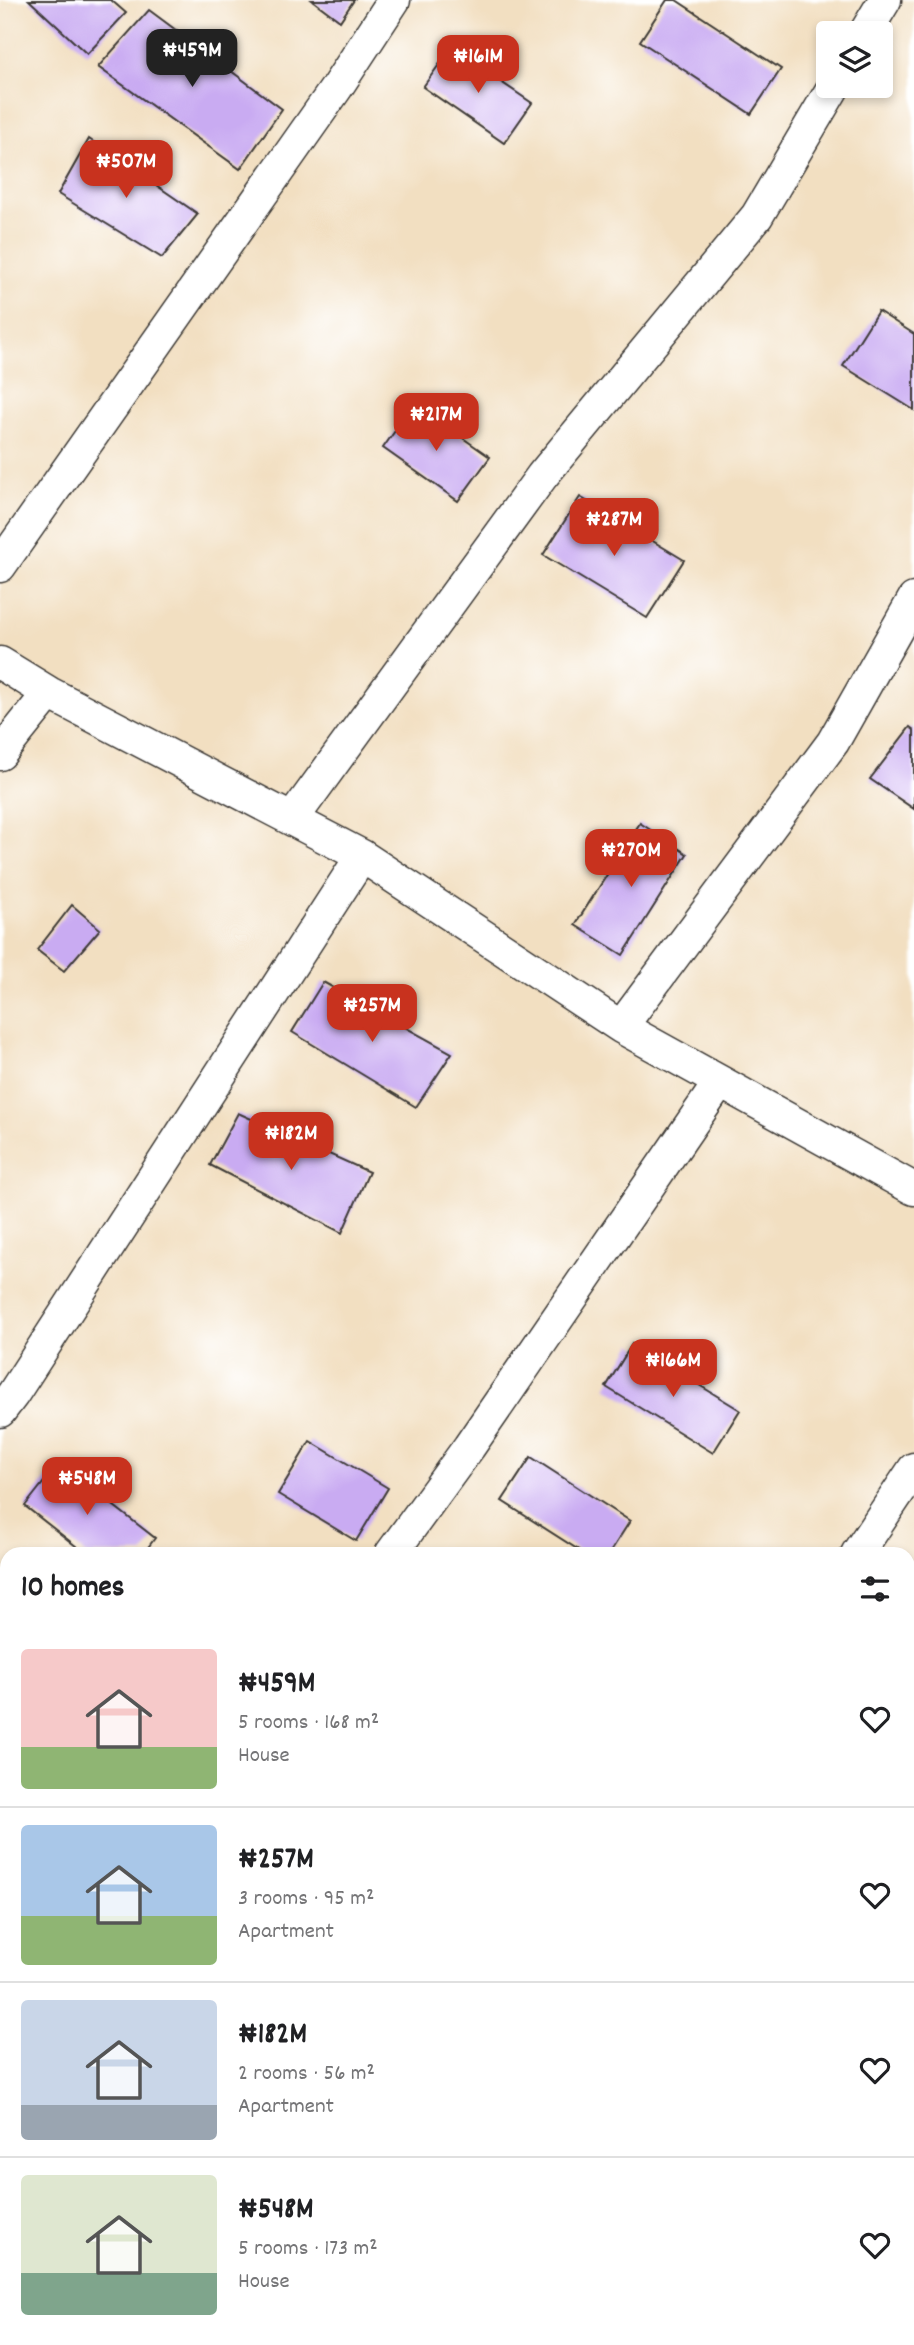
<!DOCTYPE html>
<meta charset="utf-8">
<style>
body{margin:0;font-family:Dekko,sans-serif;background:#f6f6f6;color:#202124;height:100vh;display:flex;flex-direction:column;font-size:26px;white-space:nowrap}
*{box-sizing:border-box;margin:0}
p{font-size:23px;color:#757577}
.icon{flex:none;width:38px;height:38px;fill:none;stroke:currentColor;stroke-width:2;stroke-linecap:round;stroke-linejoin:round}
.map{position:relative;flex:1;overflow:hidden}
.side{position:absolute;left:0px;top:1547px;width:915px;height:798px;display:flex;flex-direction:column;background:#fff;border-radius:21px 21px 0 0;box-shadow:0 4px 10px #0003}
.side>*{flex:none}
.tools{position:absolute;left:816px;top:21px;display:grid;gap:14px}
.tools a{display:grid;place-items:center;width:77px;height:77px;border-radius:7px;background:#fff;box-shadow:0 4px 10px #0003;font-size:35px}
.price{position:absolute;translate:-50% -60px;padding:0 16px;border-radius:14px;background:#c8321e;color:#fff;font-size:23px;line-height:46px;filter:drop-shadow(0 2px 4px #0008)}
.price::after{content:'';position:absolute;left:50%;top:42px;width:21px;height:16px;margin-left:-10px;background:inherit;clip-path:polygon(0 0,100% 0,50% 100%)}
.price.active{background:#222;color:#fff}
ul{padding:0;list-style:none}
li{display:flex;align-items:center;gap:21px;height:175px;padding:0 21px}
li+li{border-top:2px solid #e0e0e0}
li span{display:grid;place-items:center;flex:none;width:196px;height:140px;border-radius:7px;color:#555}
li>.icon{margin-inline-start:auto}
span .icon{width:84px;height:84px;fill:#fffc;stroke-width:1}
li b{font-size:30px}
h2{display:flex;justify-content:space-between;align-items:center;height:84px;padding:0 21px;font-size:30px}
.map>svg:first-child{display:block}
</style>
<div class="map">
<svg width="914" height="2345" viewBox="0 0 914 2345">
<rect width="100%" height="100%" fill="#fff"/>
<filter id="ink" filterUnits="userSpaceOnUse"><feTurbulence type="fractalNoise" baseFrequency=".0143" numOctaves="2"/><feDisplacementMap in="SourceGraphic" scale="14" xChannelSelector="R" yChannelSelector="G"/><feConvolveMatrix kernelMatrix="1 2 1 2 8 2 1 2 1" color-interpolation-filters="sRGB"/></filter>
<filter id="wash" filterUnits="userSpaceOnUse"><feTurbulence type="fractalNoise" baseFrequency=".00686" numOctaves="4" result="noise"/><feDisplacementMap in="SourceGraphic" scale="28" xChannelSelector="R" yChannelSelector="G"/><feGaussianBlur stdDeviation="1.57" result="paint"/><feColorMatrix in="noise" values="0 0 0 0 0 0 0 0 0 0 0 0 0 0 0 0 0 1.4 0 .05"/><feComposite in="paint" operator="in"/></filter>
<g filter="url(#wash)">
<rect width="100%" height="100%" fill="#f2dfc1"/>
<g id="blocks">
<path fill="#c9abf2" d="M29 0H111L126 13 87 54Z
M312 0H354L340 21Z
M667 0H676L781 69 751 114 640 41Z
M149 10 282 109 240 169 98 67Z
M451 48 532 103 504 143 423 87Z
M89 139 198 214 162 258 58 194Z
M878 311 914 334V410L843 366Z
M414 404 490 457 458 501 383 448Z
M580 497 684 560 647 618 543 555Z
M910 727 914 730V809L870 779Z
M640 823 687 854 623 955 575 925Z
M72 905 100 929 64 971 37 950Z
M323 982 452 1053 416 1107 292 1032Z
M238 1113 369 1172 342 1233 210 1165Z
M632 1344 740 1410 713 1453 606 1387Z
M310 1441 388 1488 356 1541 278 1494Z
M531 1457 630 1521 609 1554H585L502 1501Z
M59 1463 155 1538 143 1554H86L25 1506Z
M0 1628 7 1634V1649L0 1657Z
M0 1912 7 1920V2004L5 2007 0 2001Z
M502 2338H564L558 2345H510Z"/>
</g>
</g>
<g filter="url(#ink)">
<use href="#blocks" fill-opacity="0" stroke="#3c3935" stroke-width="2"/>
<g fill="none" stroke-linecap="round" stroke-linejoin="round">
<g stroke="#3c3935" stroke-width="35">
<path id="street" d="M865 33 885 0
M0 566 337 87 394 0
M0 663 49 693 362 856 621 1027 914 1189
M0 754 49 693
M293 818 542 476 757 216 834 86
M621 1027 833 742 914 599
M0 1411 13 1394 362 856
M391 1554 469 1447 720 1082
M857 1554 914 1469
M0 2070 7 2062
M908 2140 914 2131
M308 2345 314 2338
M777 2345 781 2338"/>
</g>
<use href="#street" stroke="#fff" stroke-width="32"/>
</g>
</g>
</svg>
<div class="tools">
<a><svg class="icon" aria-label="layers" viewBox="0 0 24 24"><path d="M12 4l9 5-9 5-9-5zM3 14l9 5 9-5"/></svg></a>
</div>
<b class="price active" style="left:192px;top:89px">₦459M</b>
<b class="price" style="left:478px;top:95px">₦161M</b>
<b class="price" style="left:126px;top:200px">₦507M</b>
<b class="price" style="left:436px;top:453px">₦217M</b>
<b class="price" style="left:614px;top:558px">₦287M</b>
<b class="price" style="left:631px;top:889px">₦270M</b>
<b class="price" style="left:372px;top:1044px">₦257M</b>
<b class="price" style="left:291px;top:1172px">₦182M</b>
<b class="price" style="left:673px;top:1399px">₦166M</b>
<b class="price" style="left:87px;top:1517px">₦548M</b>
<section class="side">
<h2>10 homes<svg class="icon" aria-label="filters" viewBox="0 0 24 24"><path d="M4 7h16M4 17h16"/><circle cx="9" cy="7" r="2"/><circle cx="15" cy="17" r="2"/></svg></h2>
<ul>
<li><span style="background:linear-gradient(#f6c9c9 70%,#8fb573 0)"><svg class="icon" aria-label="home" viewBox="0 0 24 24"><path d="M3 11l9-7 9 7M6 9v11h12V9"/></svg></span><div><b>₦459M</b><p>5 rooms · 168 m²</p><p>House</p></div><svg class="icon" aria-label="heart" viewBox="0 0 24 24"><path d="M12 20l-8-8c-3-5 5-10 8-4 3-6 11-1 8 4z"/></svg></li>
<li><span style="background:linear-gradient(#a9c7e8 65%,#8fb573 0)"><svg class="icon" aria-label="home" viewBox="0 0 24 24"><path d="M3 11l9-7 9 7M6 9v11h12V9"/></svg></span><div><b>₦257M</b><p>3 rooms · 95 m²</p><p>Apartment</p></div><svg class="icon" aria-label="heart" viewBox="0 0 24 24"><path d="M12 20l-8-8c-3-5 5-10 8-4 3-6 11-1 8 4z"/></svg></li>
<li><span style="background:linear-gradient(#c9d6e8 75%,#9aa5b1 0)"><svg class="icon" aria-label="home" viewBox="0 0 24 24"><path d="M3 11l9-7 9 7M6 9v11h12V9"/></svg></span><div><b>₦182M</b><p>2 rooms · 56 m²</p><p>Apartment</p></div><svg class="icon" aria-label="heart" viewBox="0 0 24 24"><path d="M12 20l-8-8c-3-5 5-10 8-4 3-6 11-1 8 4z"/></svg></li>
<li><span style="background:linear-gradient(#dfe7d0 70%,#7fa58c 0)"><svg class="icon" aria-label="home" viewBox="0 0 24 24"><path d="M3 11l9-7 9 7M6 9v11h12V9"/></svg></span><div><b>₦548M</b><p>5 rooms · 173 m²</p><p>House</p></div><svg class="icon" aria-label="heart" viewBox="0 0 24 24"><path d="M12 20l-8-8c-3-5 5-10 8-4 3-6 11-1 8 4z"/></svg></li>
</ul>
</section>
</div>
